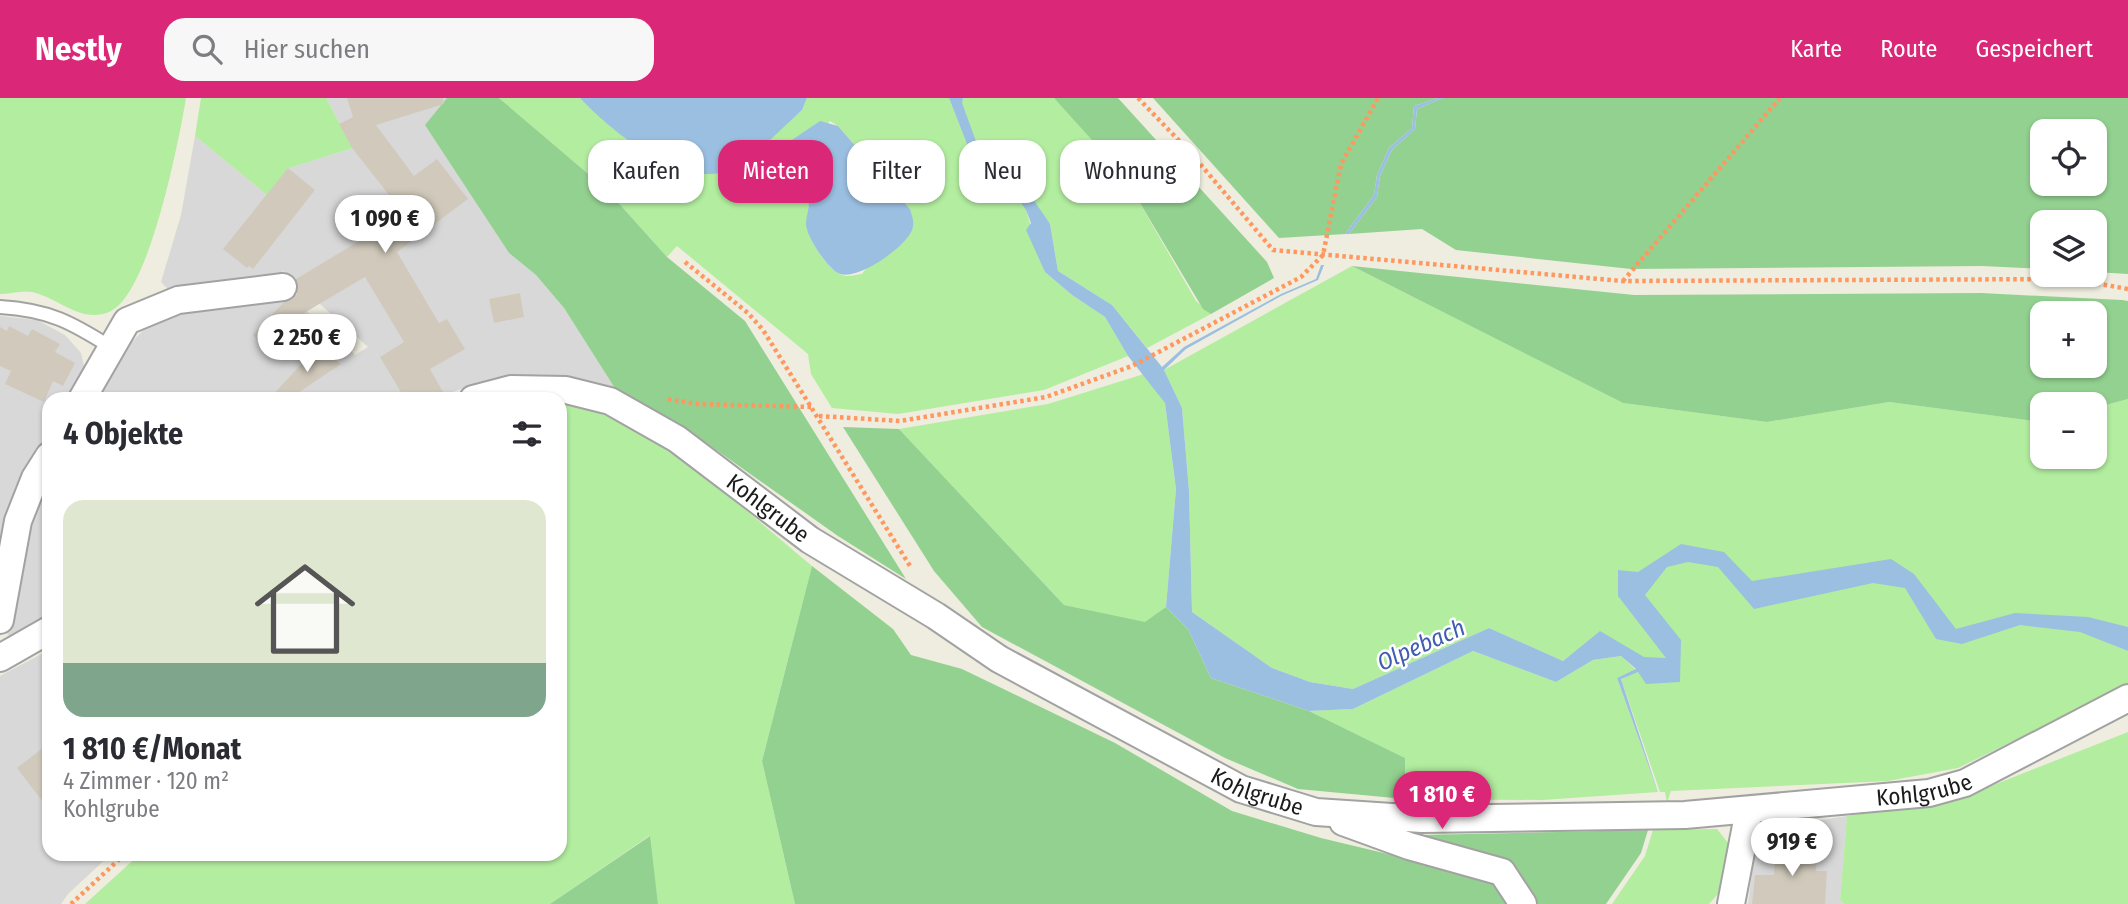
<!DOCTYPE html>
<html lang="de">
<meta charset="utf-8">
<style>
body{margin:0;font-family:"Fira Sans Condensed",sans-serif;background:#f7f7f7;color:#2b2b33;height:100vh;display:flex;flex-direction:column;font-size:26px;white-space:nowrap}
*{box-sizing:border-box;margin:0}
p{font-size:23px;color:#7c7c81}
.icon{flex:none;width:38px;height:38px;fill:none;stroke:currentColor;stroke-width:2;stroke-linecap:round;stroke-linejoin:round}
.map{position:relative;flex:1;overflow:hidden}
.panel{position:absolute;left:42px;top:294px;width:525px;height:469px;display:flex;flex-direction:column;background:#fff;border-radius:21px;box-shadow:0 2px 5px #0004}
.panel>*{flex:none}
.top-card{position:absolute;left:588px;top:42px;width:665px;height:63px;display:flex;gap:14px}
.tools{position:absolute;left:2030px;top:21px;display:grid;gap:14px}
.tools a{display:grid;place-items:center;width:77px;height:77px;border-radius:14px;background:#fff;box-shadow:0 2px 5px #0004;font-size:35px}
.price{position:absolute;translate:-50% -60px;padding:0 16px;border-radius:24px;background:#fff;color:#222;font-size:23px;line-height:46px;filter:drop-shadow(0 2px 4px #0008)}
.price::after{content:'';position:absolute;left:50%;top:42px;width:21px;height:16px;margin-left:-10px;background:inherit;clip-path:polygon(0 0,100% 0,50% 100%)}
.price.on{background:#db2777;color:#fff}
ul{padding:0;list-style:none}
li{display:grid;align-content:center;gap:14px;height:371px;padding:0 21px}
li+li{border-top:2px solid #e1e1e2}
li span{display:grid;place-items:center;height:217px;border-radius:21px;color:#555}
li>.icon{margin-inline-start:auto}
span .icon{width:126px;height:126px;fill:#fffc;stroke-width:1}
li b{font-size:30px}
h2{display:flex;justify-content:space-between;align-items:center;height:84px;padding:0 21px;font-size:30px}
.tag{padding:0 24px;border-radius:21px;background:#fff;box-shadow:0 2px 5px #0004;font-size:24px;line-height:63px}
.tag.on{background:#db2777;color:#fff}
header{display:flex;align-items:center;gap:42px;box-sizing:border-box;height:98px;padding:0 35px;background:#db2777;color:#fff}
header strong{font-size:33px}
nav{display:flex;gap:38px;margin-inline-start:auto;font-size:24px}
.search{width:490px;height:63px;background:#f7f7f7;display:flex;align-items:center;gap:18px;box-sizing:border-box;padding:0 24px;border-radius:21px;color:#7c7c81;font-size:26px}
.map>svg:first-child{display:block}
</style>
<header>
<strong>Nestly</strong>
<div class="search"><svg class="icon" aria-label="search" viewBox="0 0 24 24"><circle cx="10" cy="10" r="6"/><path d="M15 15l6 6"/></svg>Hier suchen</div>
<nav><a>Karte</a><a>Route</a><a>Gespeichert</a></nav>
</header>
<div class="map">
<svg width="2128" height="806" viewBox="0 0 2128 806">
<rect width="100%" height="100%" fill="#eeeddf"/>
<path fill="#d9d8d8" d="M326 0H447L426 27 509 155 536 177 564 210 616 292 574 280 514 279 479 284 435 301H95L129 247 154 221 188 209 290 198 355 257 368 249 283 173 273 185 172 195 161 184 181 117 195 38 267 97 289 70 353 50Z
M0 218 37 222 65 237 81 255 87 281 75 301H49V343L43 352 0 497Z
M49 373V518L11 540 6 534 25 434Z
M49 552V756H111L68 796 61 806H0V578Z
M1847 718 1840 802 1844 806H1748L1754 758 1782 728Z"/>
<path fill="#b3eda0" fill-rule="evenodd" d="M0 0H186C179 42 149 198 109 214 81 226 57 199 32 194 23 192 10 196 0 196Z
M201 0H326L353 50 289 70 267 97 195 38Z
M499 0H580L661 65 700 75 737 69 802 12 807 0H949L972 59 1002 83 1025 109 1045 174 1072 197 1105 219 1128 258 1044 292 898 316 832 310 811 276 808 256 677 148 667 159 606 91ZM830 23 838 28 910 111 862 176C854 177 847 180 840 176 827 170 806 140 807 125 807 115 810 108 809 98L789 71Z
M963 0H1054L1062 7 1111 63 1134 95 1196 203 1211 216 1147 250 1112 207 1058 173 1050 126 980 54 961 5Z
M1352 168 1623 305 1767 324 1889 304 2042 324V359H2095V310L2128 301V547L2101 542 2128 553V587L1958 670 1888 683 1671 693 1667 705 1665 694H1660L1621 581 1638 573 1646 585 1648 566 1593 539 1563 563 1489 530 1353 591 1310 584 1272 570 1192 514 1189 393 1182 310 1164 272Z
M1144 276 1165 305 1176 391 1166 509 1145 525 1064 507 899 331 1048 306Z
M560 306C638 310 752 419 812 468L762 663 795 806H658L649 738 550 806H85L140 756H560Z
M1473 553 1556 584 1593 562 1621 558 1636 572 1617 580 1658 694 1542 702 1405 701V660L1309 613 1353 611Z
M2128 634V806H1844L1840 802 1847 718 1968 697Z
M1717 731 1732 750 1718 796 1709 806H1612L1645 758 1653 732Z"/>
<path fill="#93d190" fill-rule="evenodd" d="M447 0H499L606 91 667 159 745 223 906 481 838 438 698 339 616 292 564 210 536 177 509 155 425 27Z
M1054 0H1118L1267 164 1274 180 1211 216 1203 211 1134 95 1111 63Z
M1153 0H1438L1414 8 1412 30 1389 50 1377 77 1374 97 1345 136 1279 140Z
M1443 0H2128V176L2095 174V124H2042V171L1982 168 1631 171 1456 152 1422 131 1349 136 1377 99 1380 78 1392 52 1415 31 1417 11ZM2042 33H2095V86H2042Z
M1352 168 1634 197 1981 195 2122 202 2128 203V301L2095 310V306H2042V324L1889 304 1767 324 1623 305ZM2042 215H2095V268H2042Z
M843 329 899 331 1064 507 1145 524 1166 509 1188 531 1211 580 1309 613 1405 660V701L1298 691 1225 660 982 529 934 473Z
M812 468 893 531 911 557 962 571 1115 645 1232 713 1321 740 1463 774 1493 784 1504 794 1511 806H795L762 663Z
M1648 732 1641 755 1606 806H1536L1508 761 1421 737Z
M650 738 658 806H550Z"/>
<path fill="#9bbfe0" d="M580 0H807L802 12C782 30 761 53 737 68 690 99 611 33 580 0Z
M949 0H963L962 5 980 54 1033 101 1050 126 1058 173 1112 207 1162 269 1184 249 1281 196 1316 181 1321 167H1324L1318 182 1281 198 1186 251 1164 272 1182 310 1189 393 1192 514 1272 570 1310 584 1353 591 1489 530 1563 563 1600 533 1644 559 1666 560 1618 498V472L1638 474 1681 446 1724 454 1752 483 1891 461 1914 476 1956 531 2015 515 2088 519 2128 529V553L2080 534 2020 527 1962 546 1936 541 1905 490 1873 485 1754 511 1718 469 1688 464 1667 469 1645 497 1681 542 1680 584 1646 586 1638 574 1621 581 1658 694 1617 580 1636 571 1621 558 1593 562 1556 584 1473 553 1353 611 1309 613 1211 580 1188 531 1166 509 1176 391 1165 305 1128 258 1105 219 1072 197 1045 174 1026 132 1031 125C1026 111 1022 100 1006 97L1008 89 1002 83 995 86 972 59Z
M1438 0H1443L1417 11 1415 31 1392 52 1380 78 1377 99 1349 136H1345L1374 97 1377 77 1389 50 1412 30 1414 8Z
M820 23 838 28 910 111C912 118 915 125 912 132 906 149 855 185 838 175 826 168 807 140 806 126 806 115 812 106 807 95 801 79 786 71 783 54L789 44Z"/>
<path fill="#d1cabc" d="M347 0H443L444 6 376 27 414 78 437 61 468 101 397 154 439 225 447 221 465 251 430 271 447 301H405L380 259 404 244 365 179 304 215 321 231 298 256 273 234 258 243 253 237 283 205 297 196 296 181 404 116 352 50 339 26 353 19Z
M288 70 315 92 253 171 249 168 247 170 223 151Z
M520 195 524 219 494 225 489 201Z
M9 228 28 238 32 231 60 246 55 254 75 265 63 288 53 283 44 304 5 286 11 273 0 268V229L7 233Z
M319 247 341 266 289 301H269Z
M49 645V712L17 670Z
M1776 745 1817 747 1816 773H1827L1825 806H1752L1755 777H1774Z"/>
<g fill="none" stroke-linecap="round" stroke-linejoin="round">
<g stroke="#a2a2a2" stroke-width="16">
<path id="service" d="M0 209C49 212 71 224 112 250"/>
</g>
<g stroke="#a2a2a2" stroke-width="30">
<g id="minor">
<path d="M82 301 127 223 178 202 283 189"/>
<path id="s1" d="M473 301 511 291 566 292 610 303 677 341 810 442 936 518 999 561 1241 691 1316 714 1422 721 1685 717 1929 695 1965 685 2128 600"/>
<path d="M0 522 18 423 35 380 49 358"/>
<path d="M0 560 49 532"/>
<path d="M1343 724 1409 748 1502 774 1523 806"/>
<path d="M1731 806 1749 712"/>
</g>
</g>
<path stroke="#ff975f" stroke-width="4.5" stroke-dasharray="3.5 3.5" stroke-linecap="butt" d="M1138 0 1190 54 1273 152 1622 183 2072 181 2128 191
M685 164 748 215 763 232 910 468
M1623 183 1780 0
M668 301 696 306 813 309
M819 318 900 323 1046 299 1132 268 1301 179 1323 157 1341 66 1378 0
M71 806 125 756"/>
<use href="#service" stroke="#fff" stroke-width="12"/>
<use href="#minor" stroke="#fff" stroke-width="26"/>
</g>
<g text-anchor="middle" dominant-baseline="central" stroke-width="5" stroke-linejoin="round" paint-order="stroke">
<g font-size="23" fill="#1b1b1b" stroke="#fff">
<text stroke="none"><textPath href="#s1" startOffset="331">Kohlgrube</textPath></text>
<text stroke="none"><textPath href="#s1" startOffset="1570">Kohlgrube</textPath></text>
<text stroke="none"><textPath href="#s1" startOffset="898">Kohlgrube</textPath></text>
</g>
<g font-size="24" font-style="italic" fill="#415db1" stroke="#fff">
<text transform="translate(1421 547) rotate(-24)">Olpebach</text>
</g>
</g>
</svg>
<div class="tools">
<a><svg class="icon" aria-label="locate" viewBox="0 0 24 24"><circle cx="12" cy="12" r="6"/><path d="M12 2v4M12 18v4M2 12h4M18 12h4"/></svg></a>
<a><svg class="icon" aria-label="layers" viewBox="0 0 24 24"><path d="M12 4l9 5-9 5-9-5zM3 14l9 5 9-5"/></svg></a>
<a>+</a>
<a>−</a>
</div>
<b class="price" style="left:385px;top:157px">1 090 €</b>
<b class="price" style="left:307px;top:276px">2 250 €</b>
<b class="price on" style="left:1442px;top:733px">1 810 €</b>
<b class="price" style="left:1792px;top:780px">919 €</b>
<div class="top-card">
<a class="tag">Kaufen</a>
<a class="tag on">Mieten</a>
<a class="tag">Filter</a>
<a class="tag">Neu</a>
<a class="tag">Wohnung</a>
</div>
<section class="panel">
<h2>4 Objekte<svg class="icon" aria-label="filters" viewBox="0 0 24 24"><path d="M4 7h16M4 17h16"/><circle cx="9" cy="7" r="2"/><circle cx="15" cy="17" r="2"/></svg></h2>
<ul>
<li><span style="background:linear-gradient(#dfe7d0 75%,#7fa58c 0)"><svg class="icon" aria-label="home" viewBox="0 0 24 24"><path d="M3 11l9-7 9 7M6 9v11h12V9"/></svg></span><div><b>1 810 €/Monat</b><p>4 Zimmer · 120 m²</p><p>Kohlgrube</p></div></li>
</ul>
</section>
</div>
